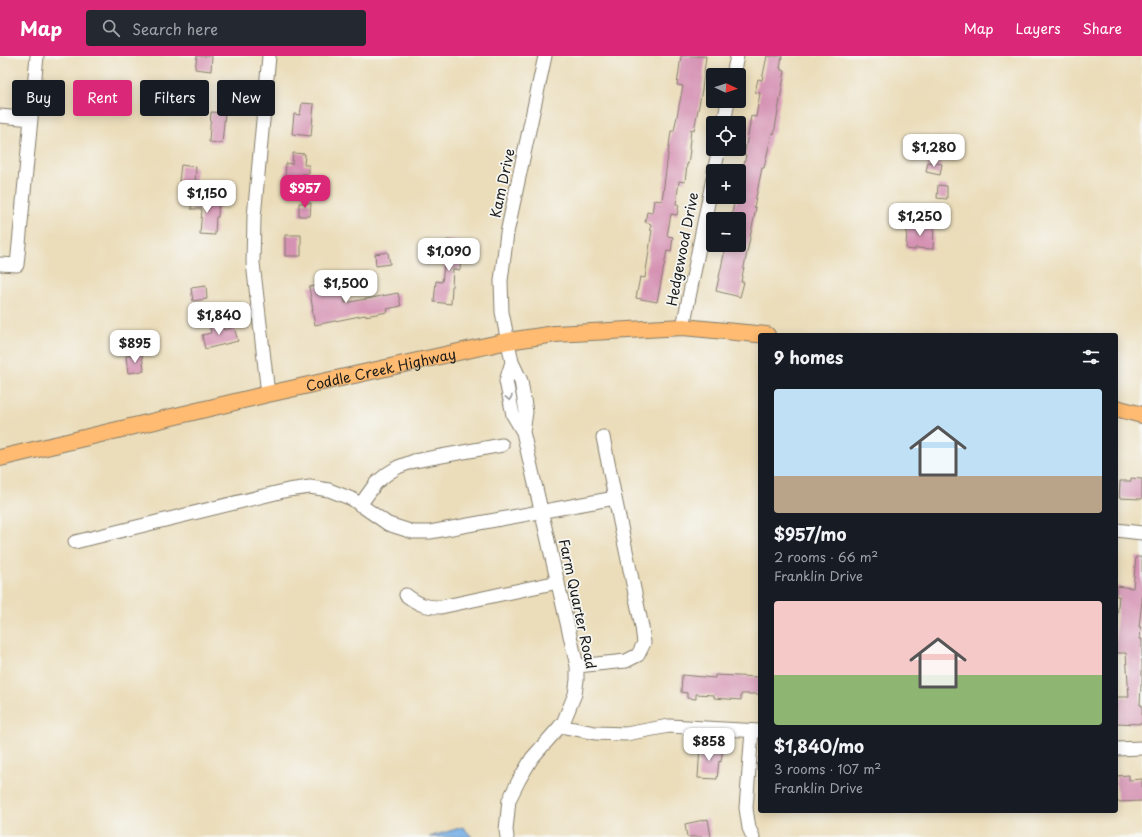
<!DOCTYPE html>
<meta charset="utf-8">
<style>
body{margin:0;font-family:"Playpen Sans",sans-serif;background:#242831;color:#f1f3f6;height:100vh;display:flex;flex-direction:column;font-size:15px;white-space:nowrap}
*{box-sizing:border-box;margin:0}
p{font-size:13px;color:#9ea1a6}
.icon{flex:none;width:22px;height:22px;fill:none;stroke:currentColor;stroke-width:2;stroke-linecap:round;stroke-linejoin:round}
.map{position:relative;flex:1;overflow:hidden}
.sheet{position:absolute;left:758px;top:277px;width:360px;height:480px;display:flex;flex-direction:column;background:#171b24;border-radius:4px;box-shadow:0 2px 10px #0003}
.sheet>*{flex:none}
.banner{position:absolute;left:12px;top:24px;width:380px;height:36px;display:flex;gap:8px}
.needle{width:26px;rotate:94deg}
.fabs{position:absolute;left:706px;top:12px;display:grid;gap:8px}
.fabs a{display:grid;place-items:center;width:40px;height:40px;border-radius:4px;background:#171b24;box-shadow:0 2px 10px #0003;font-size:20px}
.price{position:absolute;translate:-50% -34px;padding:0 9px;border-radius:8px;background:#fff;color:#222;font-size:13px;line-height:26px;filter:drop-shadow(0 1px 2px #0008)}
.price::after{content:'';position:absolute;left:50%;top:24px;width:12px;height:9px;margin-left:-6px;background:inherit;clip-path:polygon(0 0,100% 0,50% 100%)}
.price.selected{background:#db2777;color:#fff}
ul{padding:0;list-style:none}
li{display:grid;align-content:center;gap:8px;height:212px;padding:0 16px}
li span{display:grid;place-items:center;height:124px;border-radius:4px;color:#555}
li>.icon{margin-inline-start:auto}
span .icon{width:72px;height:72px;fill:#fffc;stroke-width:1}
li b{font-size:17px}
h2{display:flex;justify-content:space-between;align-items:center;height:48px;padding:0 16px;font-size:17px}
.tag{padding:0 14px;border-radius:4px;background:#171b24;box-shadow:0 2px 10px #0003;font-size:14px;line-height:36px}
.tag.selected{background:#db2777;color:#fff}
header{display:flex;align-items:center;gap:24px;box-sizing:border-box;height:56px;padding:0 20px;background:#db2777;color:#fff}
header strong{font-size:19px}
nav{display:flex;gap:22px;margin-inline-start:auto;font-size:14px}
.search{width:280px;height:36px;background:#242831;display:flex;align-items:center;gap:10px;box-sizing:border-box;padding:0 14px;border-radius:4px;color:#9ea1a6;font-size:15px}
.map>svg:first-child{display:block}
</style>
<header>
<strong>Map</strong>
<div class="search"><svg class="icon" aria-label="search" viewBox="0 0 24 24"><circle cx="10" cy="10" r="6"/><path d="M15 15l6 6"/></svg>Search here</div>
<nav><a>Map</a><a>Layers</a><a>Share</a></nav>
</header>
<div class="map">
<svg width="1142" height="781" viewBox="0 0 1142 781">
<rect width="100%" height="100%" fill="#f6f6f2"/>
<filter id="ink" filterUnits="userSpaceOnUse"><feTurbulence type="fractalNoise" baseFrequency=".025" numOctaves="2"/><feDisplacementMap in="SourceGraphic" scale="8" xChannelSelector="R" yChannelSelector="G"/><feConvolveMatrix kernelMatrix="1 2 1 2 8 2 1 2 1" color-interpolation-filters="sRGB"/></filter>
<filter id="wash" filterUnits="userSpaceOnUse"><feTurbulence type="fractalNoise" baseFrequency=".012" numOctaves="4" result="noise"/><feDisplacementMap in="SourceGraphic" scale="16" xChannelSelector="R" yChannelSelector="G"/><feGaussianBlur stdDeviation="0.9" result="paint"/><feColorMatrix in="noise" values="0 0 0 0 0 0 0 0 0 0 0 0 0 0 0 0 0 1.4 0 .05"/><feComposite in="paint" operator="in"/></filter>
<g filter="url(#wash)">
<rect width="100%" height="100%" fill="#ebddba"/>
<path fill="#77afe6" stroke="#4a6681" d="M463 771 472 781H429Z"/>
<g id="blocks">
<path fill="#d592b3" d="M197 0H212L211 15 195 13Z
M681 0H706L702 34 694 74 691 73 689 93 690 94 688 108H687L685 126 679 125 676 148 679 149 677 159 671 158 667 180 673 181 671 196 667 195 657 246 636 242 640 221 645 222 652 174H650L651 168 645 166 647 156 652 157 654 144 662 145 671 75H674L683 30 677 29Z
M767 0H782L780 12H781V14L785 15 774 78 772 77 764 112H762L754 151 756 152 741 226H744L740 241 716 235 726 189H739V163H731L734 147H736L737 141H739V131L746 99H744L749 74 751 60 756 61 760 37 755 36 758 23 762 24Z
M302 47 314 48 311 80 292 78 294 58 300 59Z
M211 56 225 57 222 87 209 86Z
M293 97 305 98 304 109H309V118H302L301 132 286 131 287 122H285L286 107 292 108Z
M928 106 942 108 940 119 926 116Z
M181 109 196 111 195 127 179 125Z
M938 129 947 130V143L937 142Z
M192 142 219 143 218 161H216L215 179 200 178 202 153H191Z
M299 147H311L310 160H299Z
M925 168 934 169 933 193 915 192V194L906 193 907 170 925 171Z
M285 179H301V200H285Z
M447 184 462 186 460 214 453 213 451 248 434 246 436 225 442 226Z
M388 196 390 208 376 210 375 198Z
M341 220 345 247 398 237 401 250 387 253 388 256 365 260V259L315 269 312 254H313L309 231 332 227V222Z
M206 230 207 243 193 245 191 232Z
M222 264 224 274 234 271 238 285 205 293 202 279 211 277 209 267Z
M142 298 144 315 128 317 126 300Z
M1131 422 1142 423V443L1119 442 1120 425H1131Z
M1136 501H1142V545L1139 571H1141L1140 583H1142V629H1141L1140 649H1142V668L1116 667V641H1129L1126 597H1116V571L1119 540H1116V530L1133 532Z
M682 619 715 622V619L760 621V638H741V644L714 642V639L696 638V643L687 642V637L681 636Z
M700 689 723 691 721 706 719 705 717 723 698 722Z
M1129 719V724L1142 723V745L1117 746 1116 720Z
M708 763 711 781H687L685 768Z"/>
</g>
</g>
<g filter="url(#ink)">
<use href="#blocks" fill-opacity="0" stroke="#847c6b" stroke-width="1"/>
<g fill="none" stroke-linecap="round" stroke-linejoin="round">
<g stroke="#847c6b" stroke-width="15">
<path id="minor" d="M733 19 737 0
M0 60 31 63
M724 67 728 45
M714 115 719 93
M0 208 17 209 37 0
M683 271 713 122
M268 338 253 207 254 161 269 0
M523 376 526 356 521 325 512 306 502 256 501 225 507 177 545 0
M603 381 615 442
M360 449 376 427 387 418 398 411 414 405 502 389
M1116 474 1142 477
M75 486 288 434 310 431 329 434 352 443 388 468 413 476H430L615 442 642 571 644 587 638 599 626 605 577 610
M406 539C419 549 425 551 441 551L558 526
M560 670 595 677 626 678 669 670 760 675
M752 675 746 752 749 772 753 781
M1116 693 1142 692
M507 781 506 774 509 744 519 724 532 702 563 667 575 638 577 624V610L523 376 513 359 506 325 512 306"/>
</g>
<g stroke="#847c6b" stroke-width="18">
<g id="major">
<path d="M1116 352 1142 359"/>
<path id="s1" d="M0 402 268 338 508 285 555 278 683 271 767 279"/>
</g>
</g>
<use href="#minor" stroke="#fff" stroke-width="13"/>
<use href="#major" stroke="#febb71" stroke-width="16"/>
</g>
<defs><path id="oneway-chevron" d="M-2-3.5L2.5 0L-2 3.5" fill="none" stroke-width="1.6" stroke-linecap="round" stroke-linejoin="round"/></defs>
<use stroke="#999" href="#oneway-chevron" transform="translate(509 342) rotate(78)"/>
</g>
<g text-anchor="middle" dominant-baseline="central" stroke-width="3.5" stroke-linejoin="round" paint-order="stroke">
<g font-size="14" fill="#1c1c1c" stroke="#f6f6f2">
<text transform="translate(502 127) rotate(-78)">Kam Drive</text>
<text transform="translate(682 193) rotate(-79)">Hedgewood Drive</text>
<text stroke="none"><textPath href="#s1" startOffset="391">Coddle Creek Highway</textPath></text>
<text transform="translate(578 548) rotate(78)">Farm Quarter Road</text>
</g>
</g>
</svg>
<div class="fabs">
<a><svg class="needle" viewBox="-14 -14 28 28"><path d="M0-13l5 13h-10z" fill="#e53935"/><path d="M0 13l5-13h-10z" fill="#9ea1a6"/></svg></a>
<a><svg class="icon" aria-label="locate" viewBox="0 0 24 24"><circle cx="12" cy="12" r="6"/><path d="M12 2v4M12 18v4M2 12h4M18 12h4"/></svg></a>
<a>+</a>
<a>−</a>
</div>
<b class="price" style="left:934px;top:112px">$1,280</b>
<b class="price selected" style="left:305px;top:153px">$957</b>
<b class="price" style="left:207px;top:158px">$1,150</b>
<b class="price" style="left:920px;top:181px">$1,250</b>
<b class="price" style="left:449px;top:216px">$1,090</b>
<b class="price" style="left:346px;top:248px">$1,500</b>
<b class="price" style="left:219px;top:280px">$1,840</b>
<b class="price" style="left:135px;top:308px">$895</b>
<b class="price" style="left:709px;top:706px">$858</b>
<div class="banner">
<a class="tag">Buy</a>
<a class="tag selected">Rent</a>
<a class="tag">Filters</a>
<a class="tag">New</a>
</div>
<section class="sheet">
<h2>9 homes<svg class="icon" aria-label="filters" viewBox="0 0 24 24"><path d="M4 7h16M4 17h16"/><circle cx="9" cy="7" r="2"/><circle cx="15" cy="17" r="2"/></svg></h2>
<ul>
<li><span style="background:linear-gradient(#bfe0f5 70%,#b9a48a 0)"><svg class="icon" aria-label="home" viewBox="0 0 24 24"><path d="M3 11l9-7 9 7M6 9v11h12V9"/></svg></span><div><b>$957/mo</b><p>2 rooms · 66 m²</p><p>Franklin Drive</p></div></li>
<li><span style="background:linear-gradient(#f6c9c9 60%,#8fb573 0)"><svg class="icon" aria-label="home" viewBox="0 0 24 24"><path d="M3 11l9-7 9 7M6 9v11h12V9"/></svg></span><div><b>$1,840/mo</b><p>3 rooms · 107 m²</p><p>Franklin Drive</p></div></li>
</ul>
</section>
</div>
